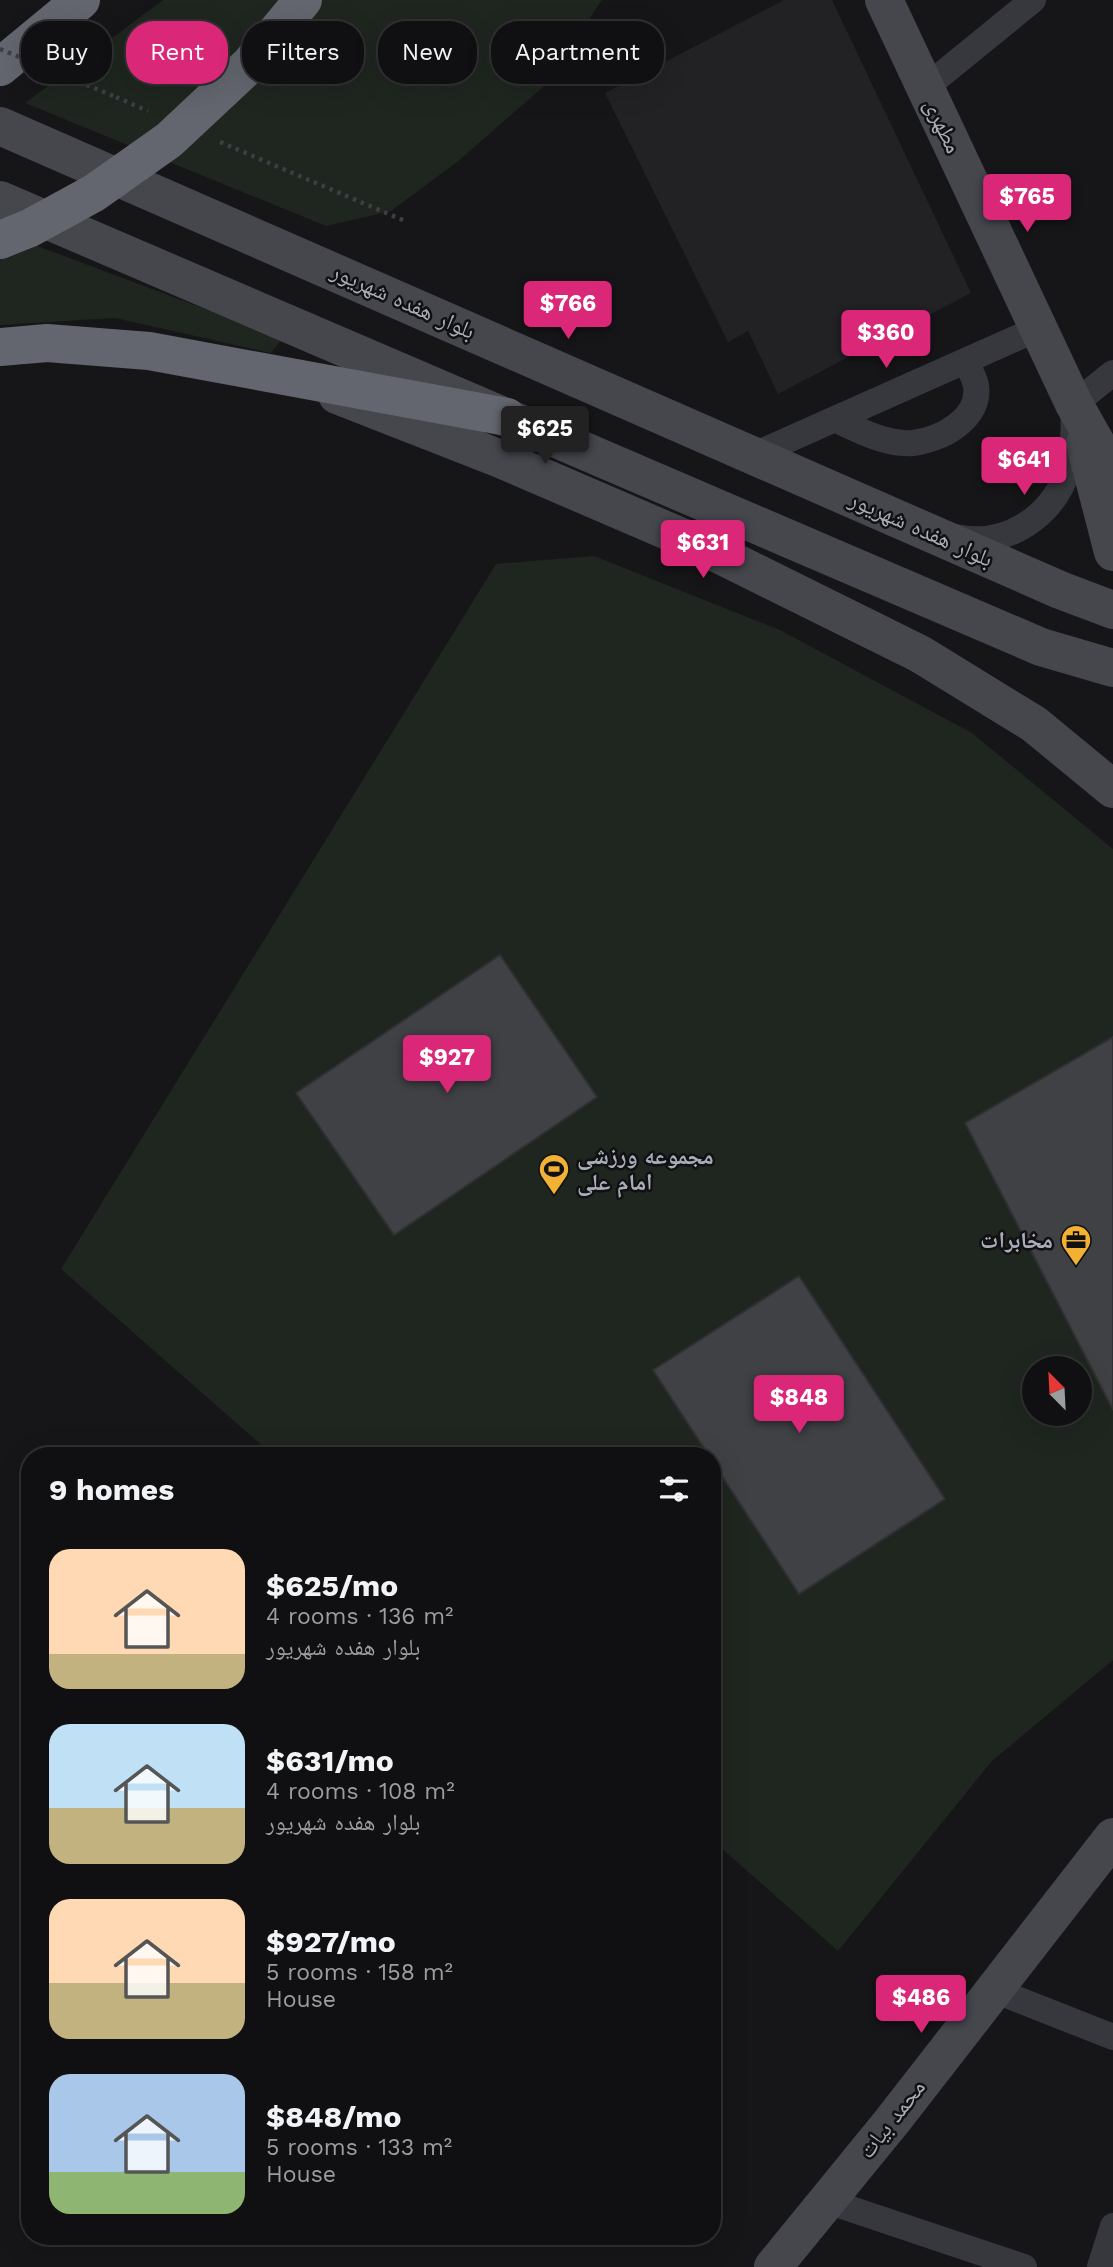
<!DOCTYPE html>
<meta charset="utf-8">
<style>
body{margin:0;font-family:"Work Sans","Noto Naskh Arabic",sans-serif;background:#19191b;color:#f1f3f6;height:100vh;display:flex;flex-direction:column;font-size:26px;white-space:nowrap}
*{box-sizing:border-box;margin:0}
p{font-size:23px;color:#9c9d9f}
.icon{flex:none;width:38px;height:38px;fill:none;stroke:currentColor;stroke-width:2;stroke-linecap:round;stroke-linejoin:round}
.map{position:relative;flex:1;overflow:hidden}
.drawer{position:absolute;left:21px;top:1447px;width:700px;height:798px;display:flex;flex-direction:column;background:#101012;border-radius:28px;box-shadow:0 7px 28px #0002,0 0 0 2px #303032}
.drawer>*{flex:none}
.top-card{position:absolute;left:21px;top:21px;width:700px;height:63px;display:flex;gap:14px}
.needle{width:46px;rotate:336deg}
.buttons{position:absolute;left:1022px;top:1356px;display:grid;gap:14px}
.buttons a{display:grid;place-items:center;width:70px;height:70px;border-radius:50%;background:#101012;box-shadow:0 7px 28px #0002,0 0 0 2px #303032;font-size:35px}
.price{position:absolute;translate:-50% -60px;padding:0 16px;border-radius:7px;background:#db2777;color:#fff;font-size:23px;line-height:46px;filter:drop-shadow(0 2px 4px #0008)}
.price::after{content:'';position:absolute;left:50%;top:42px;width:21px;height:16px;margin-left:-10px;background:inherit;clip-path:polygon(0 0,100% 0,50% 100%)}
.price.current{background:#222;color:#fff}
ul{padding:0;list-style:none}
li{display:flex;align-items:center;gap:21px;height:175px;padding:0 28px}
li span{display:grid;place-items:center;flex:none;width:196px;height:140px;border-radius:21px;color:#555}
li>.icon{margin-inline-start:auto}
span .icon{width:84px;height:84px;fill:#fffc;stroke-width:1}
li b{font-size:30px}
h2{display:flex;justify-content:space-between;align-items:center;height:84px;padding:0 28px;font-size:30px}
.tag{padding:0 24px;border-radius:28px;background:#101012;box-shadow:0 7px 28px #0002,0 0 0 2px #303032;font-size:24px;line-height:63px}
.tag.current{background:#db2777;color:#fff}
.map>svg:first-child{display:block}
</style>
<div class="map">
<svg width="1113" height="2267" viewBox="0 0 1113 2267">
<rect width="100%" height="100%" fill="#161618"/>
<path fill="#222225" d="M784 0H832L971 293 778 394 748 331 728 342 605 93Z"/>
<path fill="#1e261f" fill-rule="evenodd" d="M163 0H602L543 87 457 162 391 211 326 226 25 103Z
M0 232 283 338 271 353 115 318 0 325Z
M594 556 780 630 972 733 1113 849V1037L965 1124 1113 1410V1660L991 1762 838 1951 712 1840V1456H274L61 1269 496 564ZM1034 1368H1080V1414H1034Z"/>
<path fill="#404145" stroke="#303034" stroke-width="2" d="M500 955 597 1097 394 1235 296 1093Z
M1113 1037V1410L965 1123Z
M799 1276 945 1499 799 1594 712 1461V1456H709L653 1370Z"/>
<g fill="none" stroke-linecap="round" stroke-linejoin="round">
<path stroke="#3d3f44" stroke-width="4.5" stroke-dasharray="3.5 5" stroke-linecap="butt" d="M116 97 148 111
M220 142 405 221"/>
<path stroke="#37383d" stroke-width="26" d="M925 88 1033 0
M835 419C858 430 886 445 913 443 940 440 981 419 976 386 975 378 969 369 966 361
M754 455 1039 328
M955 537C1006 548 1053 517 1068 469 1075 449 1073 425 1074 404L1113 373
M994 1990 1113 2037
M827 2201 1024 2267
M1100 2267 1113 2226"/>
<path stroke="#45474d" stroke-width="38" d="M884 0 1074 404 1113 473
M0 126 1060 590 1113 610
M0 200 1041 647 1113 668
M337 395 498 458 698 544 920 654 1034 724 1113 789
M1085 444 1113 552
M773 2267 893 2120 1113 1837"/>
<path stroke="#63666e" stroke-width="38" d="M0 67 81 0
M0 347 47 343 149 351 507 417"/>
<path stroke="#3d3f44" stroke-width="4.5" stroke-dasharray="3.5 5" stroke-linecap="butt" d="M0 49 116 97"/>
<path stroke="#63666e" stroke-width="38" d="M0 240 30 228 94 193 169 140 250 64 303 0"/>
</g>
<defs>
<g id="stadium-pin" transform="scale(1.575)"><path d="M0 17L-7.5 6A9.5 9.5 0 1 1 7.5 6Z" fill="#f2b134" stroke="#111113"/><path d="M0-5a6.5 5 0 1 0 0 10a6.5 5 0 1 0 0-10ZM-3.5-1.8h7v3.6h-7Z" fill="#111"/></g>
<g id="office-pin" transform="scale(1.575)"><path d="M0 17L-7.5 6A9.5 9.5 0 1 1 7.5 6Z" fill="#f2b134" stroke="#111113"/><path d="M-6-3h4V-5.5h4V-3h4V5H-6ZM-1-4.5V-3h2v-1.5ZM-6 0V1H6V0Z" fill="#111"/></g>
</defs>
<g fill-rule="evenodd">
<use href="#stadium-pin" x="554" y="1169"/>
<use href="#office-pin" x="1076" y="1240"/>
</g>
<g text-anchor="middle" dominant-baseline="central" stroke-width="5" stroke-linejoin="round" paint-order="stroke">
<g font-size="23" fill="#a8adb8" stroke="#111113">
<text transform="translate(943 126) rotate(65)">مطهری</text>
<text transform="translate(403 301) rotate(24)">بلوار هفده شهریور</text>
<text transform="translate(921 529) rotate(24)">بلوار هفده شهریور</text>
<text transform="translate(892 2119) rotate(-52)">محمد بیات</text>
</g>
<g font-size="23" font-weight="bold" fill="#a8adb8" stroke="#111113" text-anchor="start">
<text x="577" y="1156">مجموعه ورزشی<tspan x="577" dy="26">امام علی</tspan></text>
<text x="1053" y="1240" text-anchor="end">مخابرات</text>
</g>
</g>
</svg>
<div class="buttons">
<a><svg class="needle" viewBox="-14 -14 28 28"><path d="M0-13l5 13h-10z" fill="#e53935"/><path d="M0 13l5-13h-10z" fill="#9c9d9f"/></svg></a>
</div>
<b class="price" style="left:1027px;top:234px">$765</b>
<b class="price" style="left:568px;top:341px">$766</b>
<b class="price" style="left:886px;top:370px">$360</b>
<b class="price current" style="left:545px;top:466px">$625</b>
<b class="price" style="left:1024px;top:497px">$641</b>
<b class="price" style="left:703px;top:580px">$631</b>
<b class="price" style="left:447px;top:1095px">$927</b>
<b class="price" style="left:799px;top:1435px">$848</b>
<b class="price" style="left:921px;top:2035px">$486</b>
<div class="top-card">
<a class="tag">Buy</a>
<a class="tag current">Rent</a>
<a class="tag">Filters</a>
<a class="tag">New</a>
<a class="tag">Apartment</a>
</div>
<section class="drawer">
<h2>9 homes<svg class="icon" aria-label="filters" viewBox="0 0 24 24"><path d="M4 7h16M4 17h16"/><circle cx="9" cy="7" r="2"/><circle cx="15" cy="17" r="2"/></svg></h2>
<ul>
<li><span style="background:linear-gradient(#ffd9b3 75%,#c2b280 0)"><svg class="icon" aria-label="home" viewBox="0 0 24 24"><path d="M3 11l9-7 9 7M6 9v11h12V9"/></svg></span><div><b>$625/mo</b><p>4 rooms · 136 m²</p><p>بلوار هفده شهریور</p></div></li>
<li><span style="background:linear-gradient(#bfe0f5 60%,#c2b280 0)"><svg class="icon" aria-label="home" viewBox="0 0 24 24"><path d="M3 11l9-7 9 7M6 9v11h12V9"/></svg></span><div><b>$631/mo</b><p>4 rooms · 108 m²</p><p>بلوار هفده شهریور</p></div></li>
<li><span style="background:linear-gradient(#ffd9b3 60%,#c2b280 0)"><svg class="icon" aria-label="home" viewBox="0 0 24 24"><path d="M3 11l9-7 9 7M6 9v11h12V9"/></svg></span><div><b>$927/mo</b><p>5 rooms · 158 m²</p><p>House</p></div></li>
<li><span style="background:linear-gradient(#a9c7e8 70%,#8fb573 0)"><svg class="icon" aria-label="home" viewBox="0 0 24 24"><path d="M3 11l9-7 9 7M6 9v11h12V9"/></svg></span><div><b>$848/mo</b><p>5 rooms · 133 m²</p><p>House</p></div></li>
</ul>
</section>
</div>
